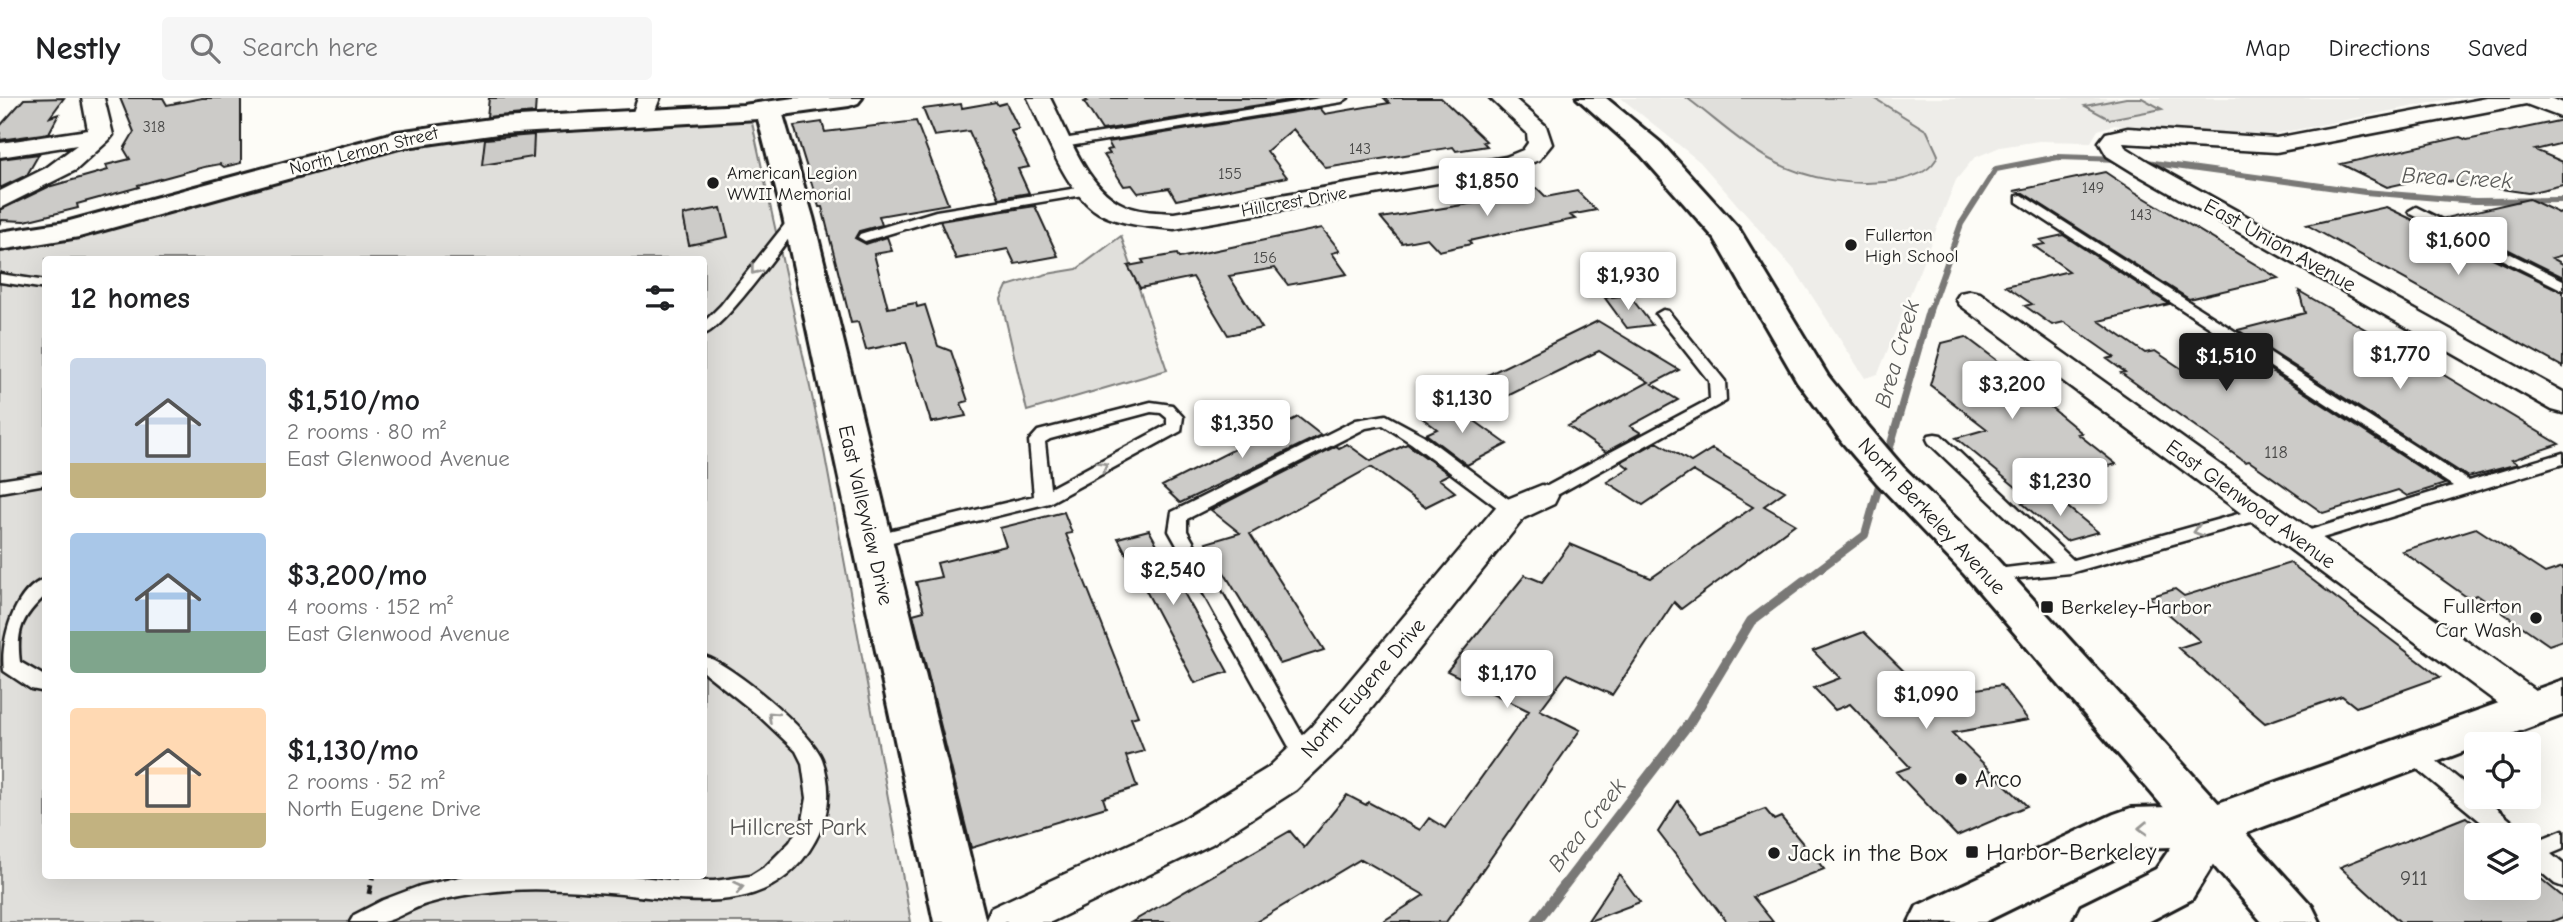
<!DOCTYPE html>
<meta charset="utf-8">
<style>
body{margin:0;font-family:"Comic Neue",sans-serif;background:#f6f6f6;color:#202124;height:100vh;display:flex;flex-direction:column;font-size:26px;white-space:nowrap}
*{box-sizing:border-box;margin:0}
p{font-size:23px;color:#757577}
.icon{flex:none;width:38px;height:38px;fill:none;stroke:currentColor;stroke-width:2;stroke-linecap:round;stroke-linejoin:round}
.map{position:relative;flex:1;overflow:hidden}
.sheet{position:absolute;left:42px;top:158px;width:665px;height:623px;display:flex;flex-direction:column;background:#fff;border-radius:7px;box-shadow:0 7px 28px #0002}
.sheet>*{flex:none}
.controls{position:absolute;left:2464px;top:634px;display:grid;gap:14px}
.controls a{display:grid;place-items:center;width:77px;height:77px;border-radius:7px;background:#fff;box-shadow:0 7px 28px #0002;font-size:35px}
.price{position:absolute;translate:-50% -60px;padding:0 16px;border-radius:7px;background:#fff;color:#222;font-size:23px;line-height:46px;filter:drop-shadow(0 2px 4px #0008)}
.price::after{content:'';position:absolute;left:50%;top:42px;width:21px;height:16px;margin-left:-10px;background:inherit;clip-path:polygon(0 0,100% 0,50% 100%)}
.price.on{background:#1c1c1c;color:#fff}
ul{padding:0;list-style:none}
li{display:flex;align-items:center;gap:21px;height:175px;padding:0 28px}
li span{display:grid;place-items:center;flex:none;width:196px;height:140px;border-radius:7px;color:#555}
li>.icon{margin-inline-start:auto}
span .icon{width:84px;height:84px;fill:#fffc;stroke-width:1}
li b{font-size:30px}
h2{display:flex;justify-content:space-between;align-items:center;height:84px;padding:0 28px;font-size:30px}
header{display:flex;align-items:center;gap:42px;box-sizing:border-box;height:98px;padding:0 35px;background:#fff;border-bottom:2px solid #e0e0e0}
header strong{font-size:33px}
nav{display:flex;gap:38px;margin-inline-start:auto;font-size:24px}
.search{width:490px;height:63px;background:#f6f6f6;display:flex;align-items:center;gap:18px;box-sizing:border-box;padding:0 24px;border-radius:7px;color:#757577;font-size:26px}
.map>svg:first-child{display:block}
</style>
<header>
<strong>Nestly</strong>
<div class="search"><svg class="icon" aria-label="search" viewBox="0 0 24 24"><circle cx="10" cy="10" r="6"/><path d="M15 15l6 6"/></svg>Search here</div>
<nav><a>Map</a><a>Directions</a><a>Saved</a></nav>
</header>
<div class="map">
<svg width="2563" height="824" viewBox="0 0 2563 824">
<rect width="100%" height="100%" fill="#fdfcf7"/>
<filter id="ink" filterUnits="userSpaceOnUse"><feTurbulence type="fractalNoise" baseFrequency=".0143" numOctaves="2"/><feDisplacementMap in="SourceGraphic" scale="14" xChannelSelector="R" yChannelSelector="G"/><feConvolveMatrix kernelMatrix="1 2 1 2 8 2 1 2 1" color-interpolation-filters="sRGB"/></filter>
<g filter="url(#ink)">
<path fill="#eeede9" d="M1621 0H2455L2265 38 2162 34 2114 27 2098 32 2091 44 2039 43 2000 49 1974 60 1956 82 1878 276 1865 280 1797 175 1700 64Z"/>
<path fill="#e0dfdb" stroke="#7e7e7c" stroke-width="2" fill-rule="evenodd" d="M1687 0H1874L1927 33 1938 57C1932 73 1916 78 1900 82 1857 90 1807 82 1769 61 1740 45 1714 20 1687 0Z
M2126 0H2142L2162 11 2109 21 2085 8Z
M751 20 824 353 911 824H0V154L25 150 457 34 576 32ZM46 161H704V777H46Z
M1121 138 1167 272 1027 313 1001 201 1007 188 1047 176 1077 171Z"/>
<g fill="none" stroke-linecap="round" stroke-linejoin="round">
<path stroke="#797876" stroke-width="6" d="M2139 63 2365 94 2475 103 2563 102
M1929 215 1961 126 1996 71 2058 59 2121 61"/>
<path stroke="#797876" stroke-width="8" d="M1886 363 1929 213
M1801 485 1865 437 1882 377"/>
<path stroke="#797876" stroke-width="10" d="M1536 824 1690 624 1751 523 1804 483"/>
</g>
<path fill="#cccbc8" stroke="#1c1c1c" stroke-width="2" d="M64 0 50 19 59 16 49 35 0 42V28L24 1Z
M120 0H163L167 7 202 0H241V65L224 69 220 66 204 69 138 87 139 89 77 106 78 110 25 123 2 122 0 125V112L48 89 108 72 106 67 130 61 124 51 134 34Z
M489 0H536L535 15 487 19Z
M1085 0H1303L1102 32 1084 4 1087 3Z
M1384 0H1441L1486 43 1483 44 1487 48 1456 53 1453 49 1326 70 1293 31 1267 53 1287 79 1176 102 1169 90 1138 95 1132 87 1124 88 1104 57 1110 56 1107 52 1112 51 1108 44 1320 10 1325 16 1389 5Z
M996 4 998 7 1006 5 1019 31 1011 33 1029 69 1018 71 1029 95 999 100 969 33 934 38 923 11 961 6 962 10Z
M2563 22V45L2535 52 2563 64V87L2528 95 2427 80 2387 89 2341 66 2460 39 2467 42Z
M916 23 948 106 879 118 882 127 859 133 855 140 866 146 887 139 892 153 874 156 888 210 916 205 917 209 925 207 938 248 951 253 968 303 961 305 966 318 935 324H931L906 244 866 252 858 224 851 225 822 109H819L794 28 822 24 825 34Z
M534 37 533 59 482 67 485 41Z
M39 56 27 77 0 90V61Z
M2105 74 2135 94 2278 180 2189 201 2023 95 2014 93Z
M1537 90 1546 99 1577 93 1596 112 1570 117 1575 121 1505 135 1469 143 1471 146 1439 153 1427 140 1402 145 1381 120 1506 100 1502 96Z
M2529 101 2563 117V157L2552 160 2563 166V179L2445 120Z
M1035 108 1058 158 1015 166 1008 151 956 161 940 123Z
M2386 109 2563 194V269L2307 127Z
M721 110 728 139 689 147 683 117Z
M1322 130 1340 153 1332 155 1347 176 1288 187 1275 170 1229 178 1262 230 1228 237 1193 179 1140 190 1128 168 1144 165 1142 162 1177 156 1179 160Z
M2063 137 2169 206 2099 223 2145 255 2155 253 2188 275 2250 259 2445 386 2407 398 2398 392 2323 415 2249 363 2245 364 2121 275 2125 274 2107 261 2114 259 2064 224 2052 227 2025 208 2032 206 2006 188 2069 173 2034 148 2045 146 2040 142Z
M2299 193 2389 245 2369 253 2370 257 2378 262 2407 255 2559 346 2512 362 2518 366 2468 379 2238 232 2305 215Z
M1629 197 1652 227 1627 230 1605 200Z
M1598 223 1679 272 1652 286 1678 302 1630 328 1641 335 1606 354 1568 328 1649 284 1599 253 1491 306 1465 288Z
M1966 239 2015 276 2012 277 2082 335 2078 336 2116 366 2049 384 2057 390 2028 399 1956 340 1987 331 1930 287 1942 245Z
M1451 306 1507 346 1467 367 1426 336 1437 331 1422 320Z
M1298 319 1321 337 1180 405 1162 388Z
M1657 344 1691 364 1712 351 1785 393 1764 408 1795 426 1681 511 1674 504 1612 597 1567 576 1540 612 1580 632 1446 824H1382L1424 797 1361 761 1256 824H1132L1290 733 1304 750 1347 697 1366 707 1368 704 1420 732 1429 720 1445 730 1529 613 1447 573 1525 477 1542 484 1570 446 1651 480 1753 409 1693 373 1643 407 1607 384 1629 370 1621 364Z
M1347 346 1371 363 1407 346 1449 376 1439 381 1455 394 1425 409 1371 369 1250 436 1324 552 1280 566 1206 445 1240 435 1211 412 1336 348 1339 350Z
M2053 397 2098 434 2066 443 2022 405Z
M1064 414 1072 435 1066 436 1138 618 1131 620 1144 653 1126 658 1137 689 1103 700 1106 709 971 750 913 516 924 513 916 484 941 479 937 465 1006 448 1000 430Z
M2476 430 2545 475 2563 469V542L2549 547 2477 497 2468 500 2402 453Z
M1149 432 1228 574 1195 585 1118 440Z
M2290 465 2440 579 2356 609 2342 598 2265 625 2178 550 2200 543 2149 499 2175 491 2184 498Z
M1864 534 1926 595 1935 591 1941 597 2001 587 2028 622 1952 635 2027 708 1957 738 1896 674 1910 669 1850 606 1835 612 1814 590 1840 580 1813 553Z
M1678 703 1702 735 1765 711 1774 722 1781 719 1824 771 1753 799 1773 824H1727L1658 734Z
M2466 719 2476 727V789H2529V771L2563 799V819L2551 824H2400L2340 769Z
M1619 776 1640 804 1587 824Z"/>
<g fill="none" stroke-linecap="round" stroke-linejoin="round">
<g stroke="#1c1c1c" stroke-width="5">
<path id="service" d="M1320 0H1348L1342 4 1063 49 1057 45 1063 41Z
M1090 88 1096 92 1095 95 938 121 865 143 858 139 860 136 936 113Z
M2022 97 2469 383 2563 355V366L2306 445H2294L2291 441 2294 437 2453 388 2017 104V98Z
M2416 109 2563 182V192L2411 116 2409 113Z
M798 115 805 119 803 122C787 142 723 232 704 236V224L721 207 793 116Z
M0 176 46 183V191L0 184Z
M1663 212 1668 213 1725 283 1726 303 1548 402H1536L1533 398 1536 394 1710 301 1709 283 1656 216Z
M2441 232 2449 237 2446 240 2379 260 2371 255 2374 252Z
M1151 304 1172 307 1183 319 1181 333 1049 405 872 449 863 443 872 437 1034 398 1029 343 1038 333ZM1151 314 1161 315 1167 320V327L1050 390 1045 344 1050 341Z
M1386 317 1423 337 1518 408 1521 412 1518 416H1506L1411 345 1383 327 1366 330 1187 421V433L1315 659 1312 665 1305 667 1298 665 1169 433 1172 414 1356 322Z
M1935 336 1941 337 2073 462 2263 409 2272 415 2269 419 2070 475 1988 483 1981 481 1979 477 1981 473 2054 464 1929 345 1927 341 1929 337Z
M46 375V386L0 394V382Z
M46 481V497C22 519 16 532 20 564L46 579V594L31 591 4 573C0 544 14 490 46 481Z
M704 558C733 567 811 633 822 661 832 689 830 717 815 743 773 819 694 804 621 796 584 793 547 790 510 792 481 794 453 798 426 806 412 810 396 822 382 824 372 824 361 824 350 824L354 817 383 802 420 788 469 777H622L678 783H714L750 778 766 768 790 744 803 722 807 700 802 665 796 653 759 618 704 574Z
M2411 646 2418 648 2476 695V698H2481L2521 731 2524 737H2497L2404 660 2401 654 2404 648Z
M2563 732V751L2551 756 2563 766V789L2555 786 2529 764V746Z"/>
</g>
<g stroke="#1c1c1c" stroke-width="5">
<path id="minor" d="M82 0H104L113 37 109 42 76 72 0 110V93L46 70 77 47 0 59V45L88 32Z
M638 0H660L650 25H634L631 20Z
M1028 0H1050C1069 36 1086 92 1126 108 1141 114 1158 114 1174 115L1506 59 1523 52 1528 45 1527 35 1490 0H1514L1546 28 1552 46 1539 62 1512 72 1174 131C1149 129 1121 127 1099 115 1066 96 1045 34 1028 0Z
M2487 0H2551L2563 5V20L2526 6 2276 54 2123 45 2125 49 2149 64 2563 294V315L2552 312 2133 74 2107 58 2099 44 2106 35 2128 30 2276 40Z
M1970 193 1980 195 2546 600 2551 610 2546 620 2532 625 2518 620 1960 207 1956 201 1960 195Z
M1542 387 1554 390 1558 398 1554 406 1524 420 1339 651 1296 692 1212 746 1051 824H985L991 810 1182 722 1268 670 1311 629 1500 404Z"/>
</g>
<g stroke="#1c1c1c" stroke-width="6">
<path id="tertiary" d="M794 0H862L858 5 849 8 783 17 813 119 986 824H934L783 119 758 21 498 36 399 50 79 139 0 152V134L66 124 397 34 498 20 743 7Z
M1577 0H1606L1661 45 1739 131 1828 278 1868 328 1903 369 1992 456 2312 808 2320 824H2262L1964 476 1877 385 1842 344 1797 283 1715 141 1641 57Z"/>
</g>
<g stroke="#1c1c1c" stroke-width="6">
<path id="primary" d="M2563 582V617L2485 646H2476V649L2228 742 2192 801 2148 824H2073L2081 808 2156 771 2171 749 2136 750 1985 824H1909L1917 808 2114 716 2131 710 2210 708Z"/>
</g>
<path stroke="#1c1c1c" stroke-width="5" stroke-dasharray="9 6" stroke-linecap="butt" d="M369 796 373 777"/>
<use href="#service" fill="#fdfcf7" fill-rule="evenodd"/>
<use href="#minor" fill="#fdfcf7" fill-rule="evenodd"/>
<use href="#tertiary" fill="#fdfcf7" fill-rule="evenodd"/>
<use href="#primary" fill="#fdfcf7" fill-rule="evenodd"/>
</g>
<defs><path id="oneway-chevron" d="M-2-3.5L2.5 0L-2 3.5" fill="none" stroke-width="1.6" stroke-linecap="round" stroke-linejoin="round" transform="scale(1.75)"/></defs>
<g stroke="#989794">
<use href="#oneway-chevron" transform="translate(755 172) rotate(128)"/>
<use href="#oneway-chevron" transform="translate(1103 368) rotate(-29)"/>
<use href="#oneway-chevron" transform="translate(2198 433) rotate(164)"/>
<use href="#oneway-chevron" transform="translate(772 618) rotate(-137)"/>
<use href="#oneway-chevron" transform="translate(2143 730) rotate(178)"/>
<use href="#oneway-chevron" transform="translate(739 789) rotate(-13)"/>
</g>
</g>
<g fill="#1c1c1c" stroke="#fdfcf7" stroke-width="2.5">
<circle cx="713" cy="85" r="7"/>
<circle cx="1851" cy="147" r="7"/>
<rect x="2040" y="502" width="14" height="14" rx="3.5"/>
<circle cx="2536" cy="520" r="7"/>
<circle cx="1961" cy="681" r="7"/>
<rect x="1965" y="747" width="14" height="14" rx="3.5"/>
<circle cx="1774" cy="755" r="7"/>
</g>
<g text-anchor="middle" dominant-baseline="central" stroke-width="5" stroke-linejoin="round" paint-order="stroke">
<g font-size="16" fill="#484847">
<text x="154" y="29">318</text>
<text x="1360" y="51">143</text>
<text x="1230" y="76">155</text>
<text x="2093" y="90">149</text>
<text x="2141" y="117">143</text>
<text x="1265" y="160">156</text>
</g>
<g font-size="18" fill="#1c1c1c" stroke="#fdfcf7">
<text transform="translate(364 53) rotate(-14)">North Lemon Street</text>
<text transform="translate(1294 104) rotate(-10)">Hillcrest Drive</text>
</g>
<g font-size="18" fill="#1c1c1c" stroke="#fdfcf7" text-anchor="start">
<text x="727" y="75">American Legion<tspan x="727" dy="21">WWII Memorial</tspan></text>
<text x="1865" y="137">Fullerton<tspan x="1865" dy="21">High School</tspan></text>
</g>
<g font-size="18" fill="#484847">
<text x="2276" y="354">118</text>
</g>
<g font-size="21" fill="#1c1c1c" stroke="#fdfcf7">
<text transform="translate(2280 147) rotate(29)">East Union Avenue</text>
<text transform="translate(2251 406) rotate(36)">East Glenwood Avenue</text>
<text transform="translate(866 417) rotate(77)">East Valleyview Drive</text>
<text transform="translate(1932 418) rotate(47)">North Berkeley Avenue</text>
<text transform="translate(1363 590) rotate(-49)">North Eugene Drive</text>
</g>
<g font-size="21" fill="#1c1c1c" stroke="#fdfcf7" text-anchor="end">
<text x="2522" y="508">Fullerton<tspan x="2522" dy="24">Car Wash</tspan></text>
<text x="2061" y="509" text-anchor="start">Berkeley-Harbor</text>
</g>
<g font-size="21" fill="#484847">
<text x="2414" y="780">911</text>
</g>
<g font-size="23" font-style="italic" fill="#5a5a58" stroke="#fdfcf7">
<text transform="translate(2457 80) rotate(3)">Brea Creek</text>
<text transform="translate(1897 256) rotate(-74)">Brea Creek</text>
<text transform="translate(1587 727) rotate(-52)">Brea Creek</text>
</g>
<g font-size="24" fill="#1c1c1c" stroke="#fdfcf7" text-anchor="start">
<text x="1975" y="681">Arco</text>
<text x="1986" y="754">Harbor-Berkeley</text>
<text x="1788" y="755">Jack in the Box</text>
</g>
<g font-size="24" fill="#575655" stroke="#fdfcf7">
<text x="798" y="729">Hillcrest Park</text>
</g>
</g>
</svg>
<div class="controls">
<a><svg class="icon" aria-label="locate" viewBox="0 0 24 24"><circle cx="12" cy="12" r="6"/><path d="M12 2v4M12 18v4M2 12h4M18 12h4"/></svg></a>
<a><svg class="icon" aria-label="layers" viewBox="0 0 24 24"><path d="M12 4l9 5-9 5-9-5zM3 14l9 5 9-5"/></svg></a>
</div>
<b class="price" style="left:1487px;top:120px">$1,850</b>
<b class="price" style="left:2458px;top:179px">$1,600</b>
<b class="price" style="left:1628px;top:214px">$1,930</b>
<b class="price" style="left:2400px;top:293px">$1,770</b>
<b class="price on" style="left:2226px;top:295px">$1,510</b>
<b class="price" style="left:2012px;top:323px">$3,200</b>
<b class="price" style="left:1462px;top:337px">$1,130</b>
<b class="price" style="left:1242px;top:362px">$1,350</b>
<b class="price" style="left:2060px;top:420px">$1,230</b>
<b class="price" style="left:1173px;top:509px">$2,540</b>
<b class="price" style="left:1507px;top:612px">$1,170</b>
<b class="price" style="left:1926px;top:633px">$1,090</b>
<section class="sheet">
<h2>12 homes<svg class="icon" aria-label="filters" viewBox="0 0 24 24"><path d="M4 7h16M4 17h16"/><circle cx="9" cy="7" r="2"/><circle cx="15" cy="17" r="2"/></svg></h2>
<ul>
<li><span style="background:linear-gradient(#c9d6e8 75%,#c2b280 0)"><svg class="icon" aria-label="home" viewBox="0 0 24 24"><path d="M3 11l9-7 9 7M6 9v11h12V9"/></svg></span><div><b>$1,510/mo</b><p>2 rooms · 80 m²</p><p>East Glenwood Avenue</p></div></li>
<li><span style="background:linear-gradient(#a9c7e8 70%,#7fa58c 0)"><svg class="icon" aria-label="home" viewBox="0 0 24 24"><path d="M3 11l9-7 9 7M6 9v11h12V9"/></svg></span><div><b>$3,200/mo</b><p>4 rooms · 152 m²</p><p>East Glenwood Avenue</p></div></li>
<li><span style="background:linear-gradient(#ffd9b3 75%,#c2b280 0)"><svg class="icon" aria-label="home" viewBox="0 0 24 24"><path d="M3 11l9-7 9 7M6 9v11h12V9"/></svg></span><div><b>$1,130/mo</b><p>2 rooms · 52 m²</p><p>North Eugene Drive</p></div></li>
</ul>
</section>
</div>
